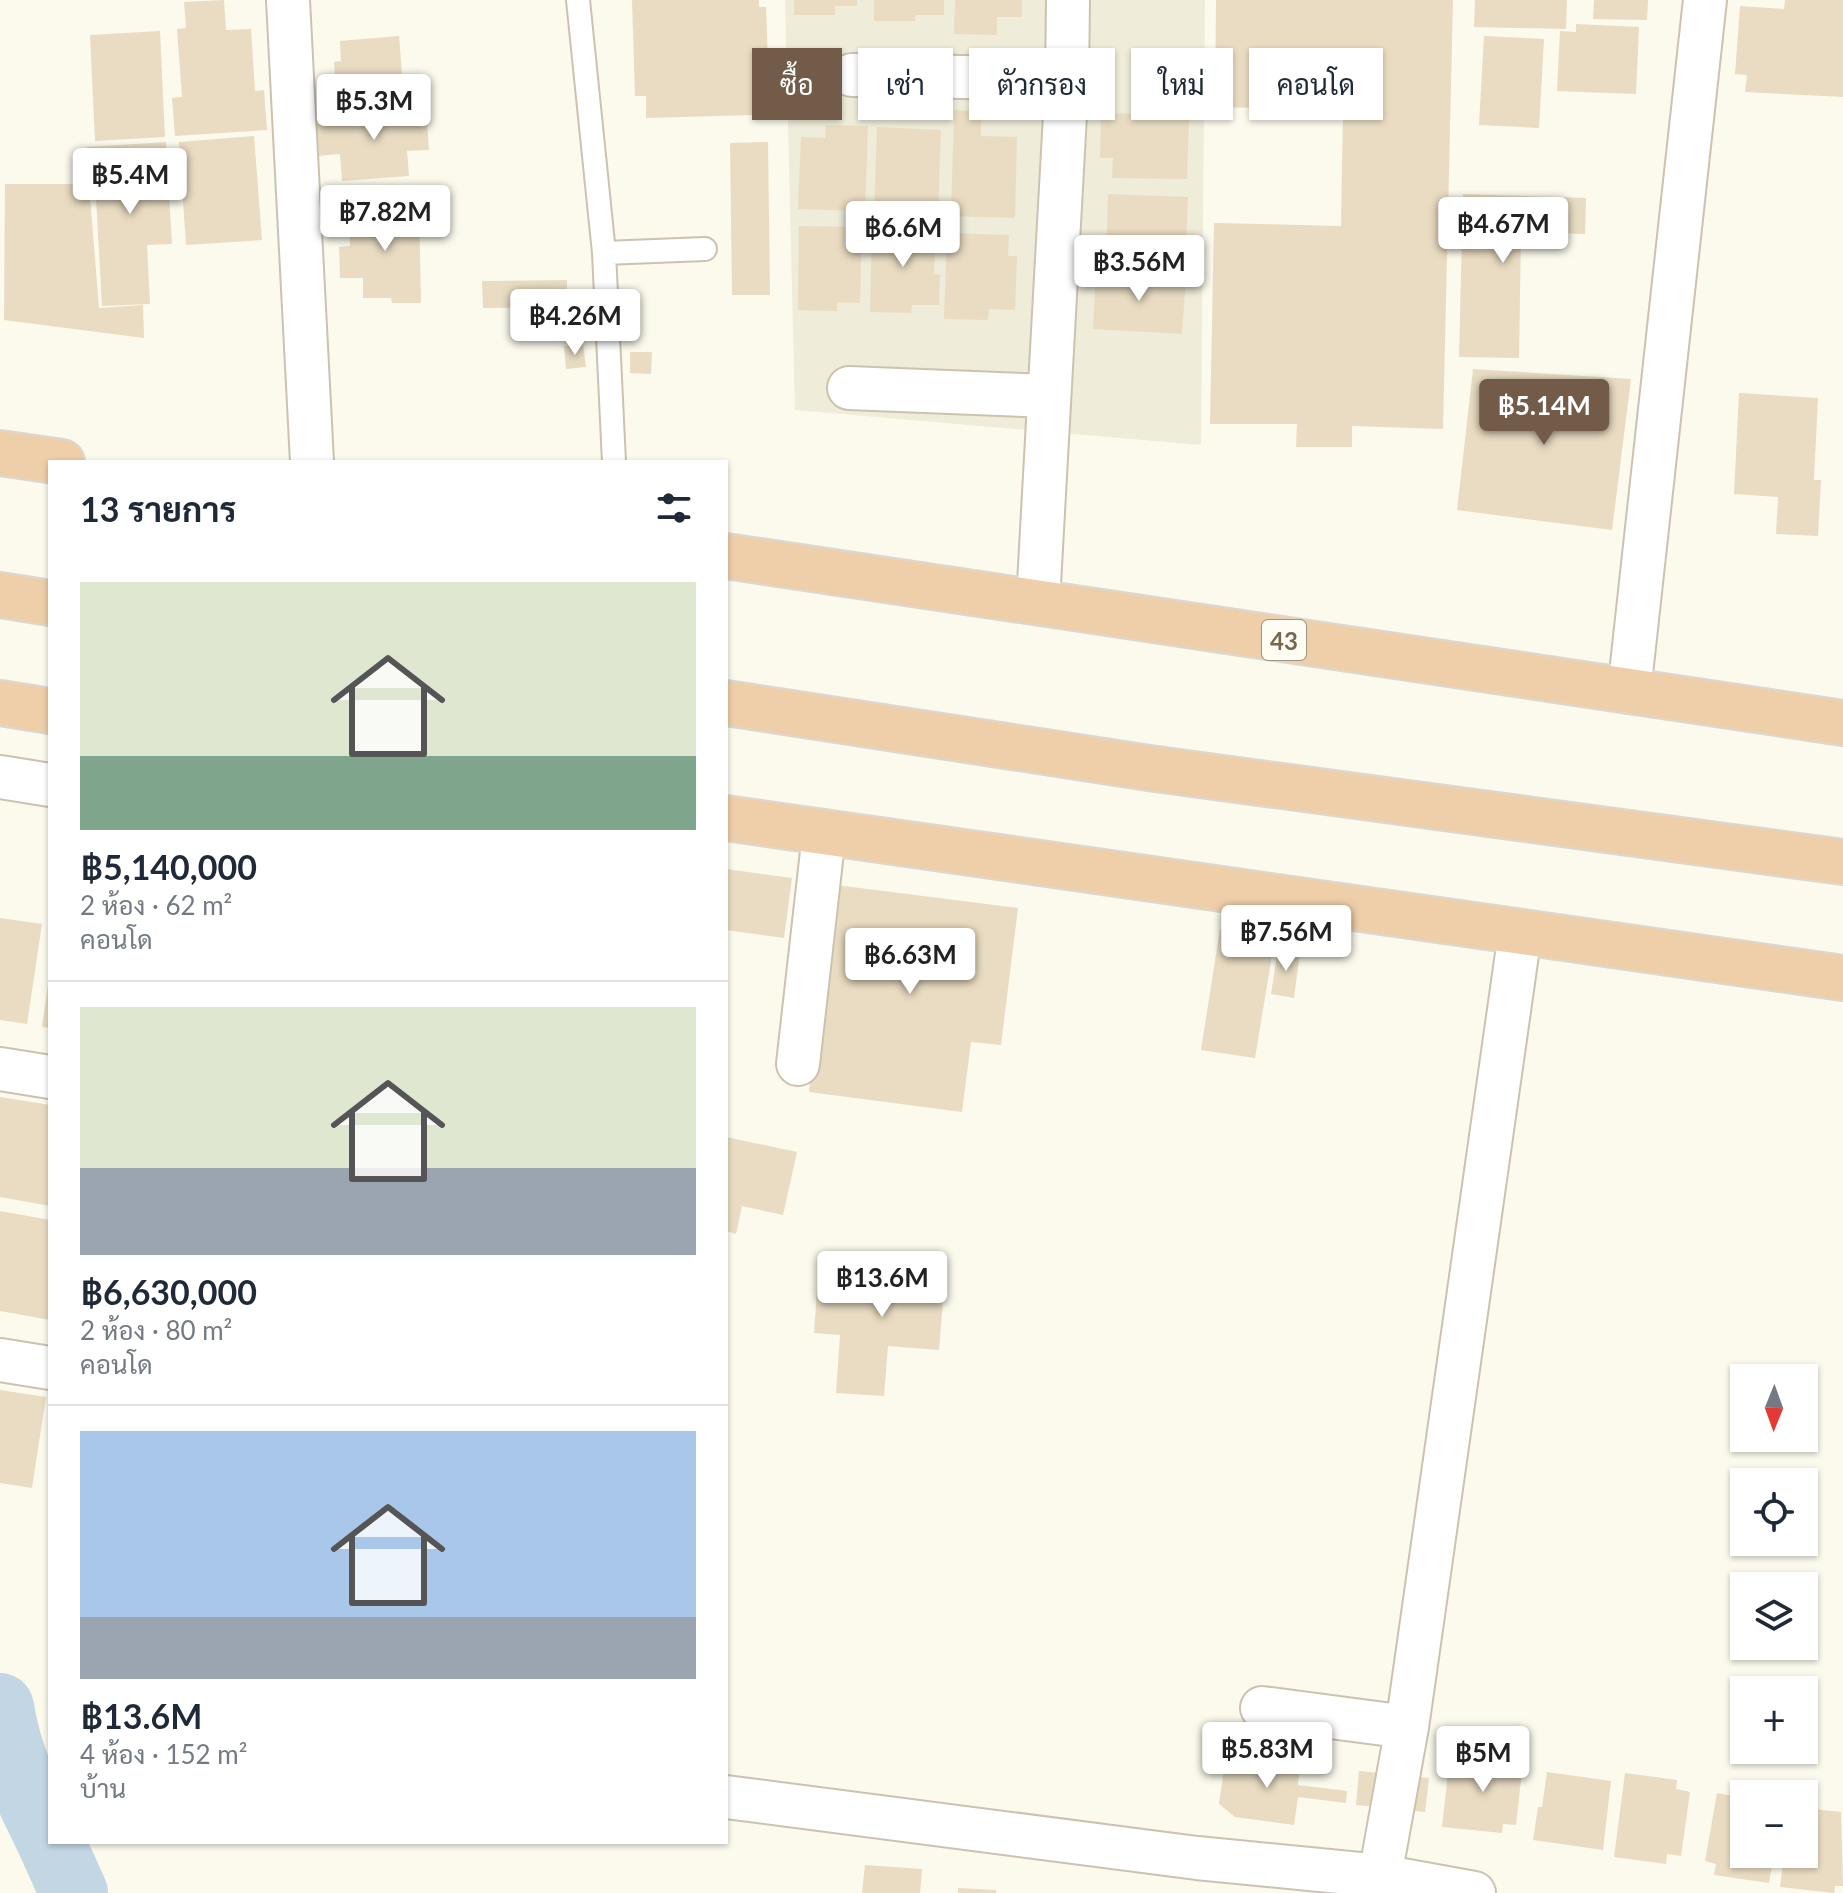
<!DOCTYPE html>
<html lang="th">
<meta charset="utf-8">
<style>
body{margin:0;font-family:Lato,Sarabun,sans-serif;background:#f6f6f7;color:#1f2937;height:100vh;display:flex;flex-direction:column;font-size:30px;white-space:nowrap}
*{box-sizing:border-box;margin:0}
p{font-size:26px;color:#747a83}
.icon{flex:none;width:44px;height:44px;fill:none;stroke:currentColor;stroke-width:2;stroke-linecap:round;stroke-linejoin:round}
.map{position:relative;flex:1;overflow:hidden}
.sheet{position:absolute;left:48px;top:460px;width:680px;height:1384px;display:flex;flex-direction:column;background:#fff;border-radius:0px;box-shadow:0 2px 6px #0004}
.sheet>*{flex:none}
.top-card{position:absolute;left:752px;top:48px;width:760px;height:72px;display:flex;gap:16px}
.needle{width:52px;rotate:181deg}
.controls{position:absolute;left:1730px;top:1364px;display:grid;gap:16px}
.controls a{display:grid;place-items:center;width:88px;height:88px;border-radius:0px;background:#fff;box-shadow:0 2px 6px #0004;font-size:40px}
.price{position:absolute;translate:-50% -68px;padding:0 18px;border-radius:8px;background:#fff;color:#222;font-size:26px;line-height:52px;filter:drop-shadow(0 2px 4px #0008)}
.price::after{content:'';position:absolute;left:50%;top:48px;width:24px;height:18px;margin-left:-12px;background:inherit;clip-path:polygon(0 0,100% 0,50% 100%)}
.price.active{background:#725c49;color:#fff}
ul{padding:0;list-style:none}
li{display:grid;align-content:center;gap:16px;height:424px;padding:0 32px}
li+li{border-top:2px solid #e0e1e3}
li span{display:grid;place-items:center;height:248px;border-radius:0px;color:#555}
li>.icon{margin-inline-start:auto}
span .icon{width:144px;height:144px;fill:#fffc;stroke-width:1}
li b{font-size:34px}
h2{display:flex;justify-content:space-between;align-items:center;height:96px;padding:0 32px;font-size:34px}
.pill{padding:0 28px;border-radius:0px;background:#fff;box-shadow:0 2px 6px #0004;font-size:28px;line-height:72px}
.pill.active{background:#725c49;color:#fff}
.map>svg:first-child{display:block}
</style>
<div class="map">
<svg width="1843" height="1893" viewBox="0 0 1843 1893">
<rect width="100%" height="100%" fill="#fbfaed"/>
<path fill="#efecd9" d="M785 0H1205L1201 445 795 410Z"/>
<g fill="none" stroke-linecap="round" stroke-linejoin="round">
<path stroke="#c2d6e4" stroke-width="68" d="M0 1707C9 1763 27 1791 50 1840
M51 1842 74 1893"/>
</g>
<path fill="#e9dcc2" d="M224 0 226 30 251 29 255 91 264 90 267 130 175 136 172 98 182 97 177 29 186 28 184 2Z
M632 0H759V7H766L768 61H778L779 93H752V115L646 118V96H635Z
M794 0H857V6H835V15H794Z
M874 0H944V15H915V21H874Z
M955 0H1022V17H997V35L954 34Z
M1216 0H1453L1443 429 1352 426V447H1296L1297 424H1210L1214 223 1341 226 1343 110 1215 107Z
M1475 0H1567L1566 29 1474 27Z
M1594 0H1648L1647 20 1593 19Z
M1785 0H1843V97L1745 92 1747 75 1735 74 1740 6 1784 9Z
M1576 24 1639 27 1636 94 1557 91 1560 31 1576 32Z
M160 31 165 137 95 141 90 35Z
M399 36 404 99 337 104 334 62 341 61 340 41Z
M1484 36 1544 39 1539 128 1479 125Z
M426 107 429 150 407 151 409 176 342 181 340 154 317 156 314 124 341 122V112Z
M954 110 981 111V136L1017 137 1015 218 951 216Z
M1101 113 1189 115 1187 179 1112 178 1113 158H1100Z
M826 125 868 126 865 211 798 209 801 137 825 138Z
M877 127 941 130 938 213 874 211Z
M254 136 262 240 186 245 179 142Z
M166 142 172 244 147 245 150 304 102 306 95 179 89 180 87 147Z
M768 142 770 295H732L730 143Z
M5 184H89L99 308 143 305 144 338 4 320Z
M1108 194 1188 197 1185 265 1106 262Z
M1463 194 1586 198 1585 234 1521 232 1519 358 1459 357Z
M419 207 421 303H392L391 298H363V278H340L339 247 350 246 349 208Z
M799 226 862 227 860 303 837 302V311L798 310Z
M872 227 936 228 934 274 940 275 939 305H912L911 313 870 312Z
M947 233 1009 235 1008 256H1017L1015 310 989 309 988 320 944 319Z
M1096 272 1186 277 1182 334 1093 329Z
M567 280V307L483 308 482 281Z
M583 344 586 367 566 369 564 346Z
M630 352H652L651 374 630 373Z
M1473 369 1631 379 1612 530 1457 510Z
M1739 393 1818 398 1814 480H1821L1818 536 1776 534 1778 497 1734 494Z
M726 869 792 878 784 938 726 930Z
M836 885 1018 908 1001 1045 971 1042 962 1112 809 1092Z
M0 918 42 924 27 1024 0 1020Z
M1220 929 1275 937 1255 1058 1201 1050Z
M1278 949 1300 952 1294 998 1271 994Z
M48 985 50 986V1028L42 1027Z
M0 1097 50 1105V1206L0 1197Z
M726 1137 797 1152 783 1215 742 1206 736 1234 726 1231Z
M0 1211 50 1220V1320L0 1311Z
M860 1257 946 1264 939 1350 888 1346 884 1396 836 1393 840 1335 814 1333 817 1290 856 1294Z
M0 1390 46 1397 32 1488 0 1483Z
M1226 1754 1300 1764 1298 1785 1347 1791 1346 1803 1298 1797 1294 1825 1235 1817 1219 1804Z
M1456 1755 1523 1761 1516 1825 1503 1824 1502 1833 1442 1827 1448 1773 1455 1774Z
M1359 1771 1429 1778 1425 1812 1356 1805Z
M1547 1772 1611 1781 1603 1850 1533 1840 1538 1807H1542Z
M1625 1773 1677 1780 1676 1789 1690 1792 1681 1856 1667 1854 1666 1864 1614 1857Z
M1734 1790 1744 1791V1854H1774L1769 1883 1714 1875 1716 1864 1705 1861 1717 1793 1733 1796Z
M1804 1808 1841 1812 1843 1886H1835L1834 1893 1780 1887 1784 1854H1804Z
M865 1865 922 1869 920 1893H862Z
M958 1888 996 1890V1893H958Z"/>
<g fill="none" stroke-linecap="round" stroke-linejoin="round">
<g stroke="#cbc3b0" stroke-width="26">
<path id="lane" d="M578 0 604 253 614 462
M604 253 705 249"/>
</g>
<g stroke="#cbc3b0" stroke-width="46">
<path id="street" d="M288 0 312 462
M852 75 1067 79
M849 388 1049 396
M1038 602 1067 79 1068 0
M1629 692 1705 0
M0 777 50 785
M798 1064 824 834
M0 1069 50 1077
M0 1360 50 1368
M1262 1708 1407 1727
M726 1797 1197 1858 1380 1876 1377 1893
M1474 1893 1380 1876 1407 1727 1520 933"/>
</g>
<g stroke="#dbd8d2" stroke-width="48">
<path id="highway" d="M0 453 62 462
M726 556 1843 723
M0 595 50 603
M0 703 50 711
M726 703 1149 768 1843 862
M726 818 1843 978"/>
</g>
<use href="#lane" stroke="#fff" stroke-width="22"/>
<use href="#street" stroke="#fff" stroke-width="42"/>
<use href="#highway" stroke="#efcfaa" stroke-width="44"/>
</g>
<g text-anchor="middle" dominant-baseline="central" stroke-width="6" stroke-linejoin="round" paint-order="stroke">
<rect fill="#fefcf3" stroke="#9e9482" stroke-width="2" x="1262" y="620" width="44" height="40" rx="6"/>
<g font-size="24" font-weight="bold" fill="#756851">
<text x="1284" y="640">43</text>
</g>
</g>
</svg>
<div class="controls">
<a><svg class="needle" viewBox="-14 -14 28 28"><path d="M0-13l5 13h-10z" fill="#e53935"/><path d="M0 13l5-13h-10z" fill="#747a83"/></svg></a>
<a><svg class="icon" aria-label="locate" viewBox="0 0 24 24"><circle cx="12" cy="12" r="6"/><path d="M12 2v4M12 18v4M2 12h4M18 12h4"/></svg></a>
<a><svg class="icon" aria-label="layers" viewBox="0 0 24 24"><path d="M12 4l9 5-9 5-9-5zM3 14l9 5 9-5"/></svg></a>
<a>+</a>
<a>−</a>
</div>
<b class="price" style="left:374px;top:142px">฿5.3M</b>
<b class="price" style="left:130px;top:216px">฿5.4M</b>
<b class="price" style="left:385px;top:253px">฿7.82M</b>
<b class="price" style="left:1503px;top:265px">฿4.67M</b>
<b class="price" style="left:903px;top:269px">฿6.6M</b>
<b class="price" style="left:1139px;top:303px">฿3.56M</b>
<b class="price" style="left:575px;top:357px">฿4.26M</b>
<b class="price active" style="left:1544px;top:447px">฿5.14M</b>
<b class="price" style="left:1286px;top:973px">฿7.56M</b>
<b class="price" style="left:910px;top:996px">฿6.63M</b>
<b class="price" style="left:882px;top:1319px">฿13.6M</b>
<b class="price" style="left:1267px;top:1790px">฿5.83M</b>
<b class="price" style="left:1483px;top:1794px">฿5M</b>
<div class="top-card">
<a class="pill active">ซื้อ</a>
<a class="pill">เช่า</a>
<a class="pill">ตัวกรอง</a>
<a class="pill">ใหม่</a>
<a class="pill">คอนโด</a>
</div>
<section class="sheet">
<h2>13 รายการ<svg class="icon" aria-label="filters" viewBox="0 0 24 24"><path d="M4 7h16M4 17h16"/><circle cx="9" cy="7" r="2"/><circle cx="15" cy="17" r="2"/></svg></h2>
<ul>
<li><span style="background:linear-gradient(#dfe7d0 70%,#7fa58c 0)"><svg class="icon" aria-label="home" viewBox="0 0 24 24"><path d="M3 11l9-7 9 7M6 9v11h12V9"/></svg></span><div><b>฿5,140,000</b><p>2 ห้อง · 62 m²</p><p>คอนโด</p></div></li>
<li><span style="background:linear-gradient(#dfe7d0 65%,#9aa5b1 0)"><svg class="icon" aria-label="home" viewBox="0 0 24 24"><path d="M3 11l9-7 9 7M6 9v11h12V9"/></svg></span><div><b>฿6,630,000</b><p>2 ห้อง · 80 m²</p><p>คอนโด</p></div></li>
<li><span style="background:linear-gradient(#a9c7e8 75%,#9aa5b1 0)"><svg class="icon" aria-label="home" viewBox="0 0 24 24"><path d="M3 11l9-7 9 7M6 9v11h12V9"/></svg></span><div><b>฿13.6M</b><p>4 ห้อง · 152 m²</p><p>บ้าน</p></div></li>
</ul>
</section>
</div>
